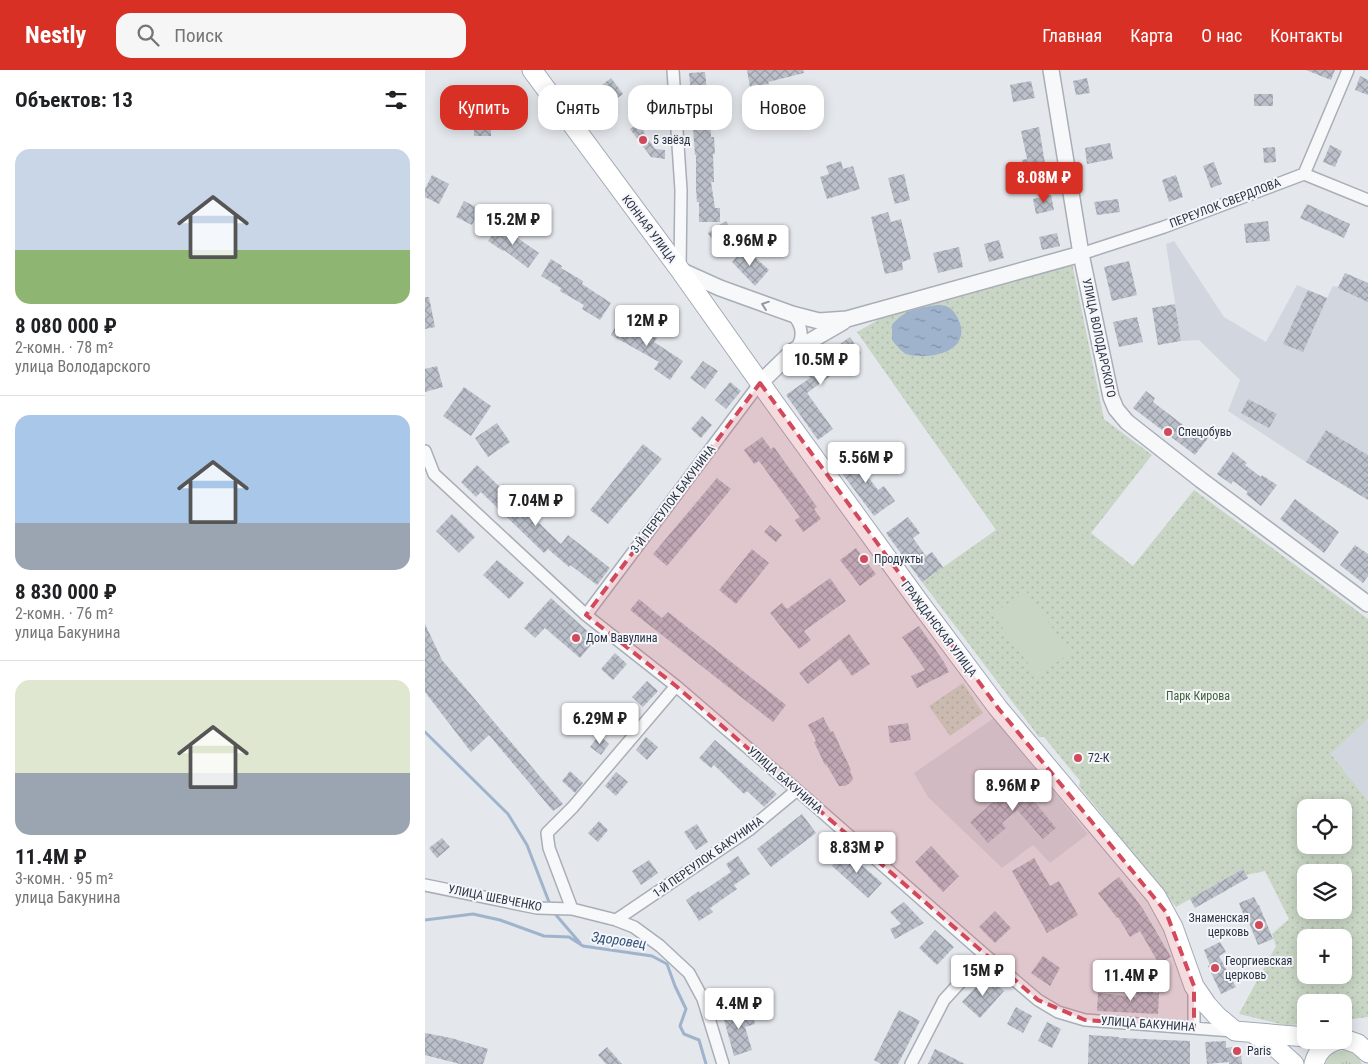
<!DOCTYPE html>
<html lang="ru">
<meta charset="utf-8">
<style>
body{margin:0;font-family:"Roboto Condensed",sans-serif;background:#f6f6f6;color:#202124;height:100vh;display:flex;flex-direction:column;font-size:19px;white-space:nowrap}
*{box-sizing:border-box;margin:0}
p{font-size:16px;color:#757577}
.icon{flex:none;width:28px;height:28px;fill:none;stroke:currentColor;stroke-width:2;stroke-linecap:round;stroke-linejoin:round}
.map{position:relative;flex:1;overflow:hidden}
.panel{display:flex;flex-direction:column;background:#fff;width:425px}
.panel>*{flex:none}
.guide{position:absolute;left:15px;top:15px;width:475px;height:45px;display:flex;gap:10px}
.buttons{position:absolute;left:872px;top:729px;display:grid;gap:10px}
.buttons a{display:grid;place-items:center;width:55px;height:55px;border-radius:10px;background:#fff;box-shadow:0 2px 12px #0003;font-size:25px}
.price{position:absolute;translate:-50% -42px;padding:0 11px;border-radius:5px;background:#fff;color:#222;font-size:16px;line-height:32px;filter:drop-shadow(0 1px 2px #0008)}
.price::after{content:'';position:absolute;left:50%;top:30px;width:15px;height:11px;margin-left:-8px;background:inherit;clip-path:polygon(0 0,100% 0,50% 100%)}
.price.active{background:#d93025;color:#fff}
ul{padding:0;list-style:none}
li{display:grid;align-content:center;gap:10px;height:265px;padding:0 15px}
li+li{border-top:1px solid #e0e0e0}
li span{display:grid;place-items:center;height:155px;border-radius:15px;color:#555}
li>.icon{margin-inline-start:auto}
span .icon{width:90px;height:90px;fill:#fffc;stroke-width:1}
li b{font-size:21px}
h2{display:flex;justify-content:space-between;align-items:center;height:60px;padding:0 15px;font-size:21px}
.chip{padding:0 18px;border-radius:15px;background:#fff;box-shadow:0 2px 12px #0003;font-size:18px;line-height:45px}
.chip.active{background:#d93025;color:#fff}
header{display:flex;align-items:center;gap:30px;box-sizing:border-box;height:70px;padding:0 25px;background:#d93025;color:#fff}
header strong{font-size:24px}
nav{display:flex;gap:28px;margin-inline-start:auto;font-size:18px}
.search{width:350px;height:45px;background:#f6f6f6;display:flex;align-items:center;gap:12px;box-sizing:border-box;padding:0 18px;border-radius:15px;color:#757577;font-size:19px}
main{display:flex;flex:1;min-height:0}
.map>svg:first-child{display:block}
</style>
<header>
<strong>Nestly</strong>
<div class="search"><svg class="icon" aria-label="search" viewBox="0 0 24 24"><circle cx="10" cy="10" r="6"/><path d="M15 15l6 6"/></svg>Поиск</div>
<nav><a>Главная</a><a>Карта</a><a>О нас</a><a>Контакты</a></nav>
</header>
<main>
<section class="panel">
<h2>Объектов: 13<svg class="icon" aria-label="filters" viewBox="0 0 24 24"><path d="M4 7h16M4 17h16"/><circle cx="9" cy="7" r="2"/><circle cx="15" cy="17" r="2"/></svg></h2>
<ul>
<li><span style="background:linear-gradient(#c9d6e8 65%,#8fb573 0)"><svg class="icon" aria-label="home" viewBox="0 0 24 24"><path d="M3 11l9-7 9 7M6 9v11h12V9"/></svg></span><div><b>8 080 000 ₽</b><p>2-комн. · 78 m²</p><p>улица Володарского</p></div></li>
<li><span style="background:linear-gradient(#a9c7e8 70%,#9aa5b1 0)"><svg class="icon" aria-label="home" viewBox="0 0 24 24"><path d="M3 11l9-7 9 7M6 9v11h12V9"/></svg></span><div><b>8 830 000 ₽</b><p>2-комн. · 76 m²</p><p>улица Бакунина</p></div></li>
<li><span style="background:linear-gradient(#dfe7d0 60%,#9aa5b1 0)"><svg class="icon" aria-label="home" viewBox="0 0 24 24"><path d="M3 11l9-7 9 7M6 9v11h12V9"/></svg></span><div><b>11.4M ₽</b><p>3-комн. · 95 m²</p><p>улица Бакунина</p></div></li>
</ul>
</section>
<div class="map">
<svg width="943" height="994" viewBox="0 0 943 994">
<defs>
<pattern id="grass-tufts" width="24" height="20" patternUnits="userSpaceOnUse" patternTransform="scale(1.25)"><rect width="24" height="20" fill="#c9d6c5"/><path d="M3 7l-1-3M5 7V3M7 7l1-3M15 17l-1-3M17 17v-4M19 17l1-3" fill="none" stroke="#adb8ab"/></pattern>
<pattern id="park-dots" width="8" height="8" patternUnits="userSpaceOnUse" patternTransform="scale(1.25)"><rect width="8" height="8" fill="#c9d6c5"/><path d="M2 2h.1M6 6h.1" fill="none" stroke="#adb8ab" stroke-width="1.8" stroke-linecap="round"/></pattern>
<pattern id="water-ripples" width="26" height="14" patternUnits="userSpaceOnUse" patternTransform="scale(1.25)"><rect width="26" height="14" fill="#9fb4cc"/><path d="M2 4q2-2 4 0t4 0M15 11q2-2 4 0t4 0" fill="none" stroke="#8293a7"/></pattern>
<pattern id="building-cross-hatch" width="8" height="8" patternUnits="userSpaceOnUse" patternTransform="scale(1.25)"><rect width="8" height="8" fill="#bbc0ca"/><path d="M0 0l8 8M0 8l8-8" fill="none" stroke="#989da6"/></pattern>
</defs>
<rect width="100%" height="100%" fill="#e4e7ec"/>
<path fill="#d2d6de" d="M749 171 799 247 841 272 872 215 902 228 908 216 913 217 920 203 943 213V385L901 360 881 392 803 341 815 310 774 270 756 271 741 174Z
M569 648 663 764 625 793 608 775 577 798 503 727 489 703Z
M943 649V731L906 684Z"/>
<path fill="url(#grass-tufts)" d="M919 980 932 985 937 994H899L906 984Z"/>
<path fill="url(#park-dots)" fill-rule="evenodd" d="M647 193 679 349 727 385 666 463 708 496 769 420 943 549V649L906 684 943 731V947L919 950V932H881V954L860 955 814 944 851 876 847 864 864 849 840 801 821 805 818 799 751 837 654 716 655 711 619 667H614L497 512 571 460 432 262 472 239ZM881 738H919V775H881ZM881 802H919V840H881ZM881 868H919V905H881Z
M538 613 558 643 525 666 504 636Z"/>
<path fill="#c9d6c5" d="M601 521 645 583 612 606 568 544Z"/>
<path fill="url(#water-ripples)" d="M512 235C521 235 526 237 531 245 547 271 525 285 501 286 495 286 487 286 481 284 476 281 471 275 467 270V255C479 240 493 238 512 235Z"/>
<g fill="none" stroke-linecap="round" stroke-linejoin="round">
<path stroke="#9fb4cc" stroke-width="3" d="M0 662 83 744 102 775 124 832
M131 845 155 873
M0 850 48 844 75 850 119 866 144 867 158 876 227 886 242 894 250 916 261 939 255 956 259 964 274 970 281 994"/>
</g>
<path fill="url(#building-cross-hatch)" d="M322 0H378L379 3 343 12 344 14 325 17Z
M881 0H910L906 10Z
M280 2 282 22 266 24 264 3Z
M935 6 943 10V25L930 20Z
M186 8 198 24 181 37 169 21Z
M662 8 665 23 651 25 648 11Z
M606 11 610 28 588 32 585 15Z
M829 24H848V36H829Z
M267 43H285L286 67H289L290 84H288L289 112H286L290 138H295V152H274V132H272L271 119V85H270Z
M220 49 225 56 218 61 230 79 240 80V89L226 87 205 59Z
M49 51H66V66H49Z
M614 57 621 100 600 105 597 90 602 89 596 61Z
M685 73 688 89 662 94 660 78Z
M905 75 917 81 910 97 898 92Z
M850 77 851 92 839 93 838 78Z
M416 91 418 99 428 96 435 119 402 129 395 107 404 104 401 96Z
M789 92 797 114 786 118 778 96Z
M479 104 485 130 470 134 463 108Z
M7 105 24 114 14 134 0 127V119Z
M751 105 758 127 744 132 737 110Z
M626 125 629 140 611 144 608 129Z
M693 129 695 142 672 145 669 132Z
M39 131 55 139 47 155 31 147Z
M882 134 925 154 919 168 875 148Z
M463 142 466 152 476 149 486 189 477 192 478 200 460 204 446 147Z
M301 151 307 161 289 172 283 163Z
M843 151 845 171 821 173 819 154Z
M74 155 114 183 103 198 79 180 78 181 63 171Z
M632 163 635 176 617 180 614 167Z
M574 170 579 188 564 192 559 174Z
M534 177 538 197 513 203 508 183Z
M320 178 344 200 330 216 307 192Z
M126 189 137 196 136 198 158 211 157 214 186 233 175 250 157 239 159 235 135 221 136 218 116 206Z
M704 191 712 225 687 231 679 197Z
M920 203 943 213V232L913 218Z
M883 220 902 228 878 282 858 274Z
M0 227H4L10 257 0 259Z
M750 234 756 271 733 275 727 238Z
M196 247 232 268 229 272 258 291 245 310 229 299 234 292 186 265Z
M712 247 718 272 694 277 688 252Z
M425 267 436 283 382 323 408 359 393 370 361 325 385 308 379 300Z
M278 291 293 301 280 319 265 308Z
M12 296 18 317 0 322V299Z
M305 312 316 321 301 339 290 330Z
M39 317 66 336 46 366 18 346Z
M721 321 730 328 728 332 770 364 772 360 783 368 770 385 708 338Z
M823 329 852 344 844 358 816 343Z
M277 346 287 355 276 368 266 359Z
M72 353 85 372 63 387 50 368Z
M901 360 943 385V430L881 392Z
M337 367 346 379 349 377 392 437 389 439 396 449 378 462 370 450 375 447 334 391 329 394 319 380Z
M218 374 237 389 183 454 165 440Z
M435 381 447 397 440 403 453 420 459 416 470 431 449 446 413 398Z
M808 382 822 393 820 395 836 407 837 405 852 415 836 436 821 424 823 422 808 411 806 414 792 404Z
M52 395 75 417 78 414 90 425 88 427 113 454 114 453 136 474 143 465 185 498 172 515 145 495 144 497 123 479 119 483 56 422 51 427 36 412Z
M292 408 306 419 242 496 228 484Z
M870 429 914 462 899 483 855 449Z
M27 444 50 467 34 483 11 461Z
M483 447 495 463 488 468 501 486 507 482 518 497 497 512 461 463Z
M345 455 357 465 351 472 339 462Z
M930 475 943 484V506L938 513 915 495Z
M431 478 451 504 435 516 415 490Z
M327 479 344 493 311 534 294 520Z
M72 490 99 513 84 529 58 505Z
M405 508 421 531 379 561 386 570 374 579 345 543 357 533 362 539Z
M126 528 171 569 155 588 120 558 110 568 99 558Z
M214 529 237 548 243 542 361 635 348 652 205 540Z
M0 554 17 590 138 734 128 741 64 665 46 682 0 622Z
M494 556 519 592 524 602 492 618 486 606 500 600 477 567Z
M424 564 445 594 427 606 415 589 383 614 374 603Z
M190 583 202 594 188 610 176 599Z
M222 611 233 621 218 637 207 627Z
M398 647 406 662 408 661 426 700 425 701 428 709 425 713 420 716H414L401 694 400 695 389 672 391 671 383 655Z
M483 653 486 670 465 673 463 656Z
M174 665 184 674 176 685 165 677Z
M221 667 233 677 222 690 211 680Z
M290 670 352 724 339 737 322 721 319 724 289 695 286 698 274 688Z
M145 701 158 713 150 723 137 711Z
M191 702 203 712 191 726 180 716Z
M599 706 616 725 609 731 631 758 618 769 592 740 577 753 581 758 563 773 545 752Z
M377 744 391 763 346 797 332 779Z
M174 751 183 760 173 772 163 763Z
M272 754 283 772 271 780 259 762Z
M17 768 25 777 12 788 4 778Z
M506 776 534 806 518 822 490 792Z
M420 780 457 813 443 828 407 796Z
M313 786 325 804 309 815 312 819 285 838 288 842 274 851 261 830 274 821 275 823 306 802 301 794Z
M609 788 625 816 634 811 653 845 622 863 587 801Z
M224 790 233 803 216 815 207 801Z
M818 799 823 808 770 838 765 829Z
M694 807 718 839 746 887 734 894 715 861 705 867 693 847 692 848 673 823Z
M829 827 833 835H834L848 869 833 875 821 845 819 846 814 833Z
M479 832 499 853 470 869 465 859 476 854 465 842Z
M570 841 586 858 570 873 554 857Z
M510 860 529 877 512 895 494 878Z
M795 872 801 882 794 886 811 917 796 924 783 896 785 895 779 880Z
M618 886 635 898 625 916 606 903Z
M562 905 579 921 555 948 537 932Z
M716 913 729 914 728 923H734L733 944 672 941 673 923 711 927V922H716Z
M591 937 607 946 598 963 582 954Z
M326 938 330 954 320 957 327 980 309 986 298 946Z
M474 940 495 951 473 994H456L449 990Z
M622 952 636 959 627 978 613 971Z
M0 963 26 968 63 979 58 994H35L0 985Z
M664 965 694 967V968L765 971V994H663Z
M801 971V978L815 976 817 994H804V992L782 994 780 972Z
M182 977 197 994H181L173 985Z
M510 979 540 994H503Z"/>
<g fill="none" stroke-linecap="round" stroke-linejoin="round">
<g stroke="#a9aeb7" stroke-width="14">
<path id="minor" d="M248 0 256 120 255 200
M879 104 923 0
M656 184 739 157 879 104 943 130
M367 244C378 255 379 268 370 280
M0 381 9 404 161 545 251 616 372 720 560 885 613 930 633 942 660 950 808 961
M161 545 335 313
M0 815 112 838 147 839 191 850 209 857 235 876 264 903 278 929 298 994
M147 839 124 778 122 763 148 737 251 616
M191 850 324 760 372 720
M769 958V917
M486 994 519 930 560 885"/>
</g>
<g stroke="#a9aeb7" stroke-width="18">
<path id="tertiary" d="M626 0 656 184 686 327 691 339 702 352 776 410 943 534
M255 200 295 218 367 244 394 251 422 249 656 184
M335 313 368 281 418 252"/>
</g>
<g stroke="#a3abb8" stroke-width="21">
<path id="primary" d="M107 0 255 200 348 331 494 532 573 638 731 826 748 857 769 916 782 935 792 946 810 961 881 967
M829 964 850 977 869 994
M919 969 933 974 943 983
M889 994C892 981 900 974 913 970"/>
</g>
<use href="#minor" stroke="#f7f8fa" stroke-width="11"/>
<use href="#tertiary" stroke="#f7f8fa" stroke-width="15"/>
<use href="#primary" stroke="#fff" stroke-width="19"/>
</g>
<defs><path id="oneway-chevron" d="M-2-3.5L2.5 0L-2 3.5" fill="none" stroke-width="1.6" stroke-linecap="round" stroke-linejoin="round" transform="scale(1.25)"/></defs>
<use stroke="#9196a0" href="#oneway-chevron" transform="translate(340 235) rotate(-161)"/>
<path fill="#d1495b" fill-opacity="0.2" stroke="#d1495b" stroke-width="4" stroke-dasharray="10 6" stroke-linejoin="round" d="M335 313 573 638 741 842 769 916V958L660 950 613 930 251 616 161 545Z"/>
<g fill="#d1495b" stroke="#f4f6f9" stroke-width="2">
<circle cx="218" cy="70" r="5"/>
<circle cx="743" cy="362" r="5"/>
<circle cx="439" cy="489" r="5"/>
<circle cx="151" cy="568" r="5"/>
<circle cx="653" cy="688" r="5"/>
<circle cx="834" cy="855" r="5"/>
<circle cx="790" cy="898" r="5"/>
<circle cx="812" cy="981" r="5"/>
</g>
<g text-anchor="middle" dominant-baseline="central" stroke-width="4" stroke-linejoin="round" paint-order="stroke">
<g font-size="12" fill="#2b3445" stroke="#f4f6f9" text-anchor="start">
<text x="228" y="70">5 звёзд</text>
<text x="753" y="362">Спецобувь</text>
<text x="449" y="489">Продукты</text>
<text x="161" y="568">Дом Вавулина</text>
<text x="663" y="688">72-К</text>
<text x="824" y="848" text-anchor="end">Знаменская<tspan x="824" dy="14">церковь</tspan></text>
<text x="800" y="891">Георгиевская<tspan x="800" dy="14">церковь</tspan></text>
<text x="822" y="981">Paris</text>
</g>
<g font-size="12" fill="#2b3445" stroke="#f4f6f9">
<text transform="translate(800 133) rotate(-21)">ПЕРЕУЛОК СВЕРДЛОВА</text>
<text transform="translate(224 159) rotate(53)">КОННАЯ УЛИЦА</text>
<text transform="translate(674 268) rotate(78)">УЛИЦА ВОЛОДАРСКОГО</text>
<text transform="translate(248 429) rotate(-53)">3-Й ПЕРЕУЛОК БАКУНИНА</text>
<text transform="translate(514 559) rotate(53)">ГРАЖДАНСКАЯ УЛИЦА</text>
<text transform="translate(360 710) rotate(41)">УЛИЦА БАКУНИНА</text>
<text transform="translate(283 787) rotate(-35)">1-Й ПЕРЕУЛОК БАКУНИНА</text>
<text transform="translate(70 828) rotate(11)">УЛИЦА ШЕВЧЕНКО</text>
<text transform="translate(723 954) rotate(4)">УЛИЦА БАКУНИНА</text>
</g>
<g font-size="12" fill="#3f6138" stroke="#f4f6f9">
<text x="773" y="626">Парк Кирова</text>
</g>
<g font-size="14" font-style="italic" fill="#34527a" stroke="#f4f6f9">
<text transform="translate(194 870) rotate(8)">Здоровец</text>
</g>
</g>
</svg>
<div class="buttons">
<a><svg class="icon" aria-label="locate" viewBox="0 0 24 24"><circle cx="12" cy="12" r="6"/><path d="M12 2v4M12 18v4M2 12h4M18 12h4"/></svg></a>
<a><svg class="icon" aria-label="layers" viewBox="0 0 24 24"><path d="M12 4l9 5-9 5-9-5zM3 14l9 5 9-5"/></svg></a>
<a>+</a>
<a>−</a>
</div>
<b class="price active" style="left:619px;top:134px">8.08M ₽</b>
<b class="price" style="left:88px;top:176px">15.2M ₽</b>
<b class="price" style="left:325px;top:197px">8.96M ₽</b>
<b class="price" style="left:222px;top:277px">12M ₽</b>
<b class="price" style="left:396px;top:316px">10.5M ₽</b>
<b class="price" style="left:441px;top:414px">5.56M ₽</b>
<b class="price" style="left:111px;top:457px">7.04M ₽</b>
<b class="price" style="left:175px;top:675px">6.29M ₽</b>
<b class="price" style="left:588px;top:742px">8.96M ₽</b>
<b class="price" style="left:432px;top:804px">8.83M ₽</b>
<b class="price" style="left:558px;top:927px">15M ₽</b>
<b class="price" style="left:706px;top:932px">11.4M ₽</b>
<b class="price" style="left:314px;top:960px">4.4M ₽</b>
<div class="guide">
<a class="chip active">Купить</a>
<a class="chip">Снять</a>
<a class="chip">Фильтры</a>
<a class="chip">Новое</a>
</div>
</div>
</main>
